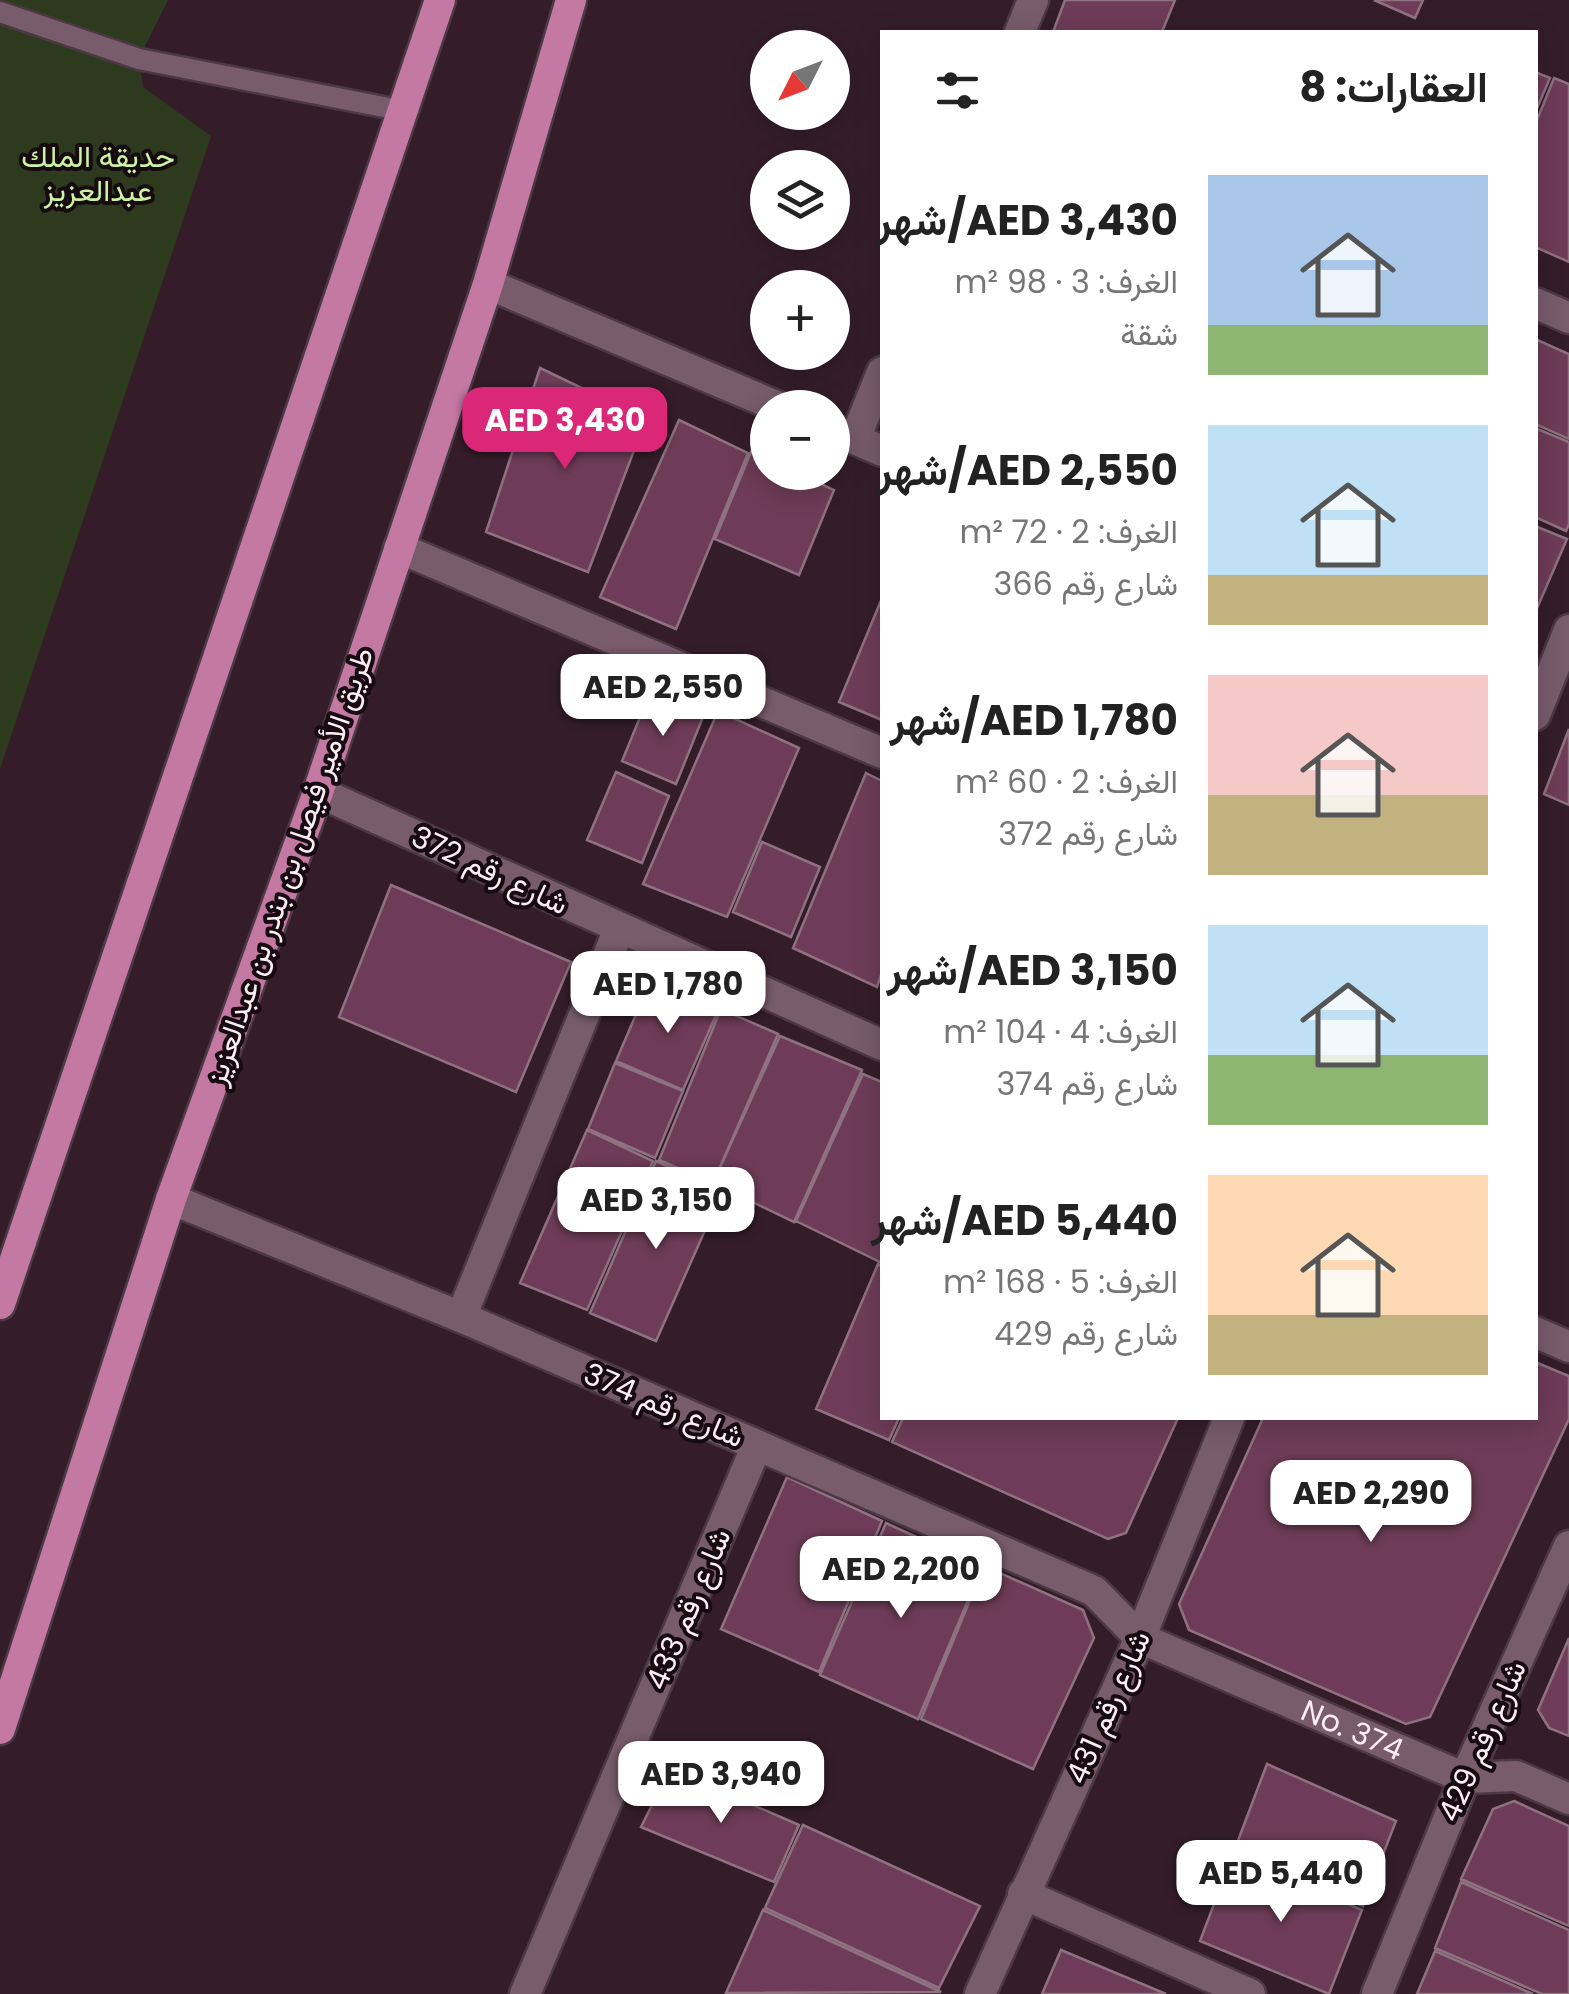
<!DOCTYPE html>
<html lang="ar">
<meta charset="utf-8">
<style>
body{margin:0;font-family:Poppins,Vazirmatn,sans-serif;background:#f2f2f2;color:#222;direction:rtl;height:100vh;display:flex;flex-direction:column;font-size:38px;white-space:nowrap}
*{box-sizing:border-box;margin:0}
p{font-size:32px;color:#767676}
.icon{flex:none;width:55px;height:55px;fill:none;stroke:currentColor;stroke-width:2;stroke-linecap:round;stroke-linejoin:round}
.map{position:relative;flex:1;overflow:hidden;direction:ltr}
.panel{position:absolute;left:880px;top:30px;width:658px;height:1390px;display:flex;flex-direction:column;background:#fff;border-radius:0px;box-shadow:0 5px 25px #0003;direction:rtl}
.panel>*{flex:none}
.needle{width:65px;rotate:228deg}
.fabs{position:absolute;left:750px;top:30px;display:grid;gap:20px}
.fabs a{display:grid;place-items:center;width:100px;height:100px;border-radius:50%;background:#fff;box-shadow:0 5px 25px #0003;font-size:50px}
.price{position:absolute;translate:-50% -85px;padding:0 22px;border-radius:20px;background:#fff;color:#222;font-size:32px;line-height:65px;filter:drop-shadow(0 2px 5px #0008)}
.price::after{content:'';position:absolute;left:50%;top:60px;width:30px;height:22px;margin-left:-15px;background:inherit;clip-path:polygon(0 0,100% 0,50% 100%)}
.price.active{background:#db2777;color:#fff}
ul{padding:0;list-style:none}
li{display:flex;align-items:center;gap:30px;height:250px;padding:0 50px}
li span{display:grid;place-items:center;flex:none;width:280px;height:200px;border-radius:0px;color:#555}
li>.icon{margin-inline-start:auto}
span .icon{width:120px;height:120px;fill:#fffc;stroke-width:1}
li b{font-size:42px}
h2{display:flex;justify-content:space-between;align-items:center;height:120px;padding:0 50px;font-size:42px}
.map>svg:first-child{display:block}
</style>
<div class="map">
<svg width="1569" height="1994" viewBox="0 0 1569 1994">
<rect width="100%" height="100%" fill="#341d29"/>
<path fill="#2d3a1e" d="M0 0H168L139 58 143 87 211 136 0 769Z"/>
<path fill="#6e3c58" stroke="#8e7281" stroke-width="2.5" d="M1065 0H1175L1162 32H1053Z
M1374 0H1423L1415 18Z
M1535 72 1550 78 1535 113Z
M1554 78 1569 84V262L1535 247V125Z
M1535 339 1569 354V439L1535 424Z
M540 368 646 419 588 572 486 532Z
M679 420 748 453 676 629 600 597Z
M1535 428 1569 442V524L1566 531 1535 517Z
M751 452 768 460V472H796L834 490 799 575 715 539Z
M1535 526 1567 539 1535 613Z
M882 598V720L839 702Z
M650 693 703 717 676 784 622 761Z
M718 711 799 748 727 917 643 884Z
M1569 729V805L1544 794Z
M616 772 669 796 642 863 587 840Z
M866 773 882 781V972L877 987 793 948Z
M762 842 820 867 791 937 733 912Z
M391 885 571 962 516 1092 339 1017Z
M668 988 719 1008 683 1090 616 1061 643 998Z
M721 1009 778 1034 713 1183 659 1160Z
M780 1036 862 1070 794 1222 713 1183Z
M615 1063 683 1091 655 1158 588 1129Z
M863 1074 882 1082V1263L796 1221Z
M587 1130 653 1161 587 1310 520 1283Z
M656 1161 722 1192 656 1341 590 1313Z
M878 1264 882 1267V1418H899L889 1440 816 1409Z
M1535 1362 1569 1376V1419L1430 1717 1406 1724 1189 1630 1179 1604 1263 1418H1535Z
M903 1418H1178L1126 1533 1108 1539 892 1442Z
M787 1477 882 1521 819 1672 721 1629Z
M886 1523 982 1567 918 1719 820 1675Z
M984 1566 1083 1610 1094 1638 1033 1769 921 1719Z
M1569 1638V1736L1549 1728 1538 1710Z
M1267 1764 1396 1821 1363 1906 1234 1851Z
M670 1769 799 1825 774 1882 641 1827Z
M1514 1801 1569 1826V1926L1461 1879 1493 1809Z
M803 1825 980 1906 939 1988 765 1908Z
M1233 1854 1362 1910 1329 1994 1200 1941Z
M1461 1882 1569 1930V1994H1542L1435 1948Z
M763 1910 941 1992 726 1993Z
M1061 1950 1166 1994H1042Z
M1435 1951 1533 1994H1417Z"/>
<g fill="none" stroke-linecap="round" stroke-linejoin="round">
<g stroke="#4c3944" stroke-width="25">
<path id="lane" d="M0 12 139 59 404 111"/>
</g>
<g stroke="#4c3944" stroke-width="35">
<g id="street">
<path d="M1020 32 1033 0"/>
<path d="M488 284 781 408"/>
<path d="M1535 303 1569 318"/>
<path d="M832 429 882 451"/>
<path d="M855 439 882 372"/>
<path d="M399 548 882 753"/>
<path d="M1535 715 1569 630"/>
<path d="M318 792 882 1045"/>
<path id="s1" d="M171 1199 461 1317 1094 1591 1140 1638 1465 1778 1516 1776 1569 1799"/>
<path d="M461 1317 619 929"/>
<path d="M1535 1332 1569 1347"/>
<path d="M1023 1894 1250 1994"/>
<path d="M525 1994 757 1445"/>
<path d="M980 1994 1140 1638 1229 1418"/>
<path d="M1377 1994 1465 1778 1569 1546"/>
</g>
</g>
<g stroke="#4c3944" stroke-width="35">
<path id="primary" d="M0 1304 440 0
M0 1729 171 1199 318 792 488 284 571 0"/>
</g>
<use href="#lane" stroke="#785c6b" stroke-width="20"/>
<use href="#street" stroke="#785c6b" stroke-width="30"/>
<use href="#primary" stroke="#c479a3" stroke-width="30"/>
</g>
<g text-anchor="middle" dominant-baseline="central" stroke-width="8" stroke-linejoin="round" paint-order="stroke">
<g font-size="30" fill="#cef2a3" stroke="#150b10">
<text x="98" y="156">حديقة الملك<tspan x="98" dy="34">عبدالعزيز</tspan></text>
</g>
<g font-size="30" fill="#feedf5" stroke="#150b10">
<text transform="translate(289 866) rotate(-71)">طريق الأمير فيصل بن بندر بن عبدالعزيز</text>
<text transform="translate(490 870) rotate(25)">شارع رقم 372</text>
<text transform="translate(664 1405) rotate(23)">شارع رقم 374</text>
<text transform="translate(688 1609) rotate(-67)">شارع رقم 433</text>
<text transform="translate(1108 1707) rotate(-66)">شارع رقم 431</text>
<text stroke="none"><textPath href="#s1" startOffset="1300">No. 374</textPath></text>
<text transform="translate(1482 1741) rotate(-66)">شارع رقم 429</text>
</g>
</g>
</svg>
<div class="fabs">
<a><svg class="needle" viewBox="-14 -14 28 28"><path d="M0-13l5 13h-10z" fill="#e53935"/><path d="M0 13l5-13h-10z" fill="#767676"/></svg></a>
<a><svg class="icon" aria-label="layers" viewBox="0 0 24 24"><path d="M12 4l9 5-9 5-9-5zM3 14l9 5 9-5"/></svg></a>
<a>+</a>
<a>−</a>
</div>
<b class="price active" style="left:565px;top:472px">AED 3,430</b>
<b class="price" style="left:663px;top:739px">AED 2,550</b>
<b class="price" style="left:668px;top:1036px">AED 1,780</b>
<b class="price" style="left:656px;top:1252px">AED 3,150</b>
<b class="price" style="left:1371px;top:1545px">AED 2,290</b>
<b class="price" style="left:901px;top:1621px">AED 2,200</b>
<b class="price" style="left:721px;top:1826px">AED 3,940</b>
<b class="price" style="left:1281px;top:1925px">AED 5,440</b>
<section class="panel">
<h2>العقارات: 8<svg class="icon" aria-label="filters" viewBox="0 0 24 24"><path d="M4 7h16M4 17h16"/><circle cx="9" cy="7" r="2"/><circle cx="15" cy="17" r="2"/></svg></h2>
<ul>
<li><span style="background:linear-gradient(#a9c7e8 75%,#8fb573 0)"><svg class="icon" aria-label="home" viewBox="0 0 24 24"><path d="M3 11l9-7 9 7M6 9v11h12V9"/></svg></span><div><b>AED 3,430/شهر</b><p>الغرف: 3 · 98 m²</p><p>شقة</p></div></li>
<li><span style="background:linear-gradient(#bfe0f5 75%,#c2b280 0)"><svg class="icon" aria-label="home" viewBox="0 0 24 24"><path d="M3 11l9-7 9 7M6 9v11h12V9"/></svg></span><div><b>AED 2,550/شهر</b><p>الغرف: 2 · 72 m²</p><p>شارع رقم 366</p></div></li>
<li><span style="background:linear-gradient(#f6c9c9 60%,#c2b280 0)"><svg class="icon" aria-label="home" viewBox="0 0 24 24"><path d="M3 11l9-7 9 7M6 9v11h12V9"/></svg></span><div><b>AED 1,780/شهر</b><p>الغرف: 2 · 60 m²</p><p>شارع رقم 372</p></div></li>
<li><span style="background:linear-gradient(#bfe0f5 65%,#8fb573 0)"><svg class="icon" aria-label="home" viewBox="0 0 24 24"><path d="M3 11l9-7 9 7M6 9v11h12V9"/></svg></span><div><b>AED 3,150/شهر</b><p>الغرف: 4 · 104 m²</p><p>شارع رقم 374</p></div></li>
<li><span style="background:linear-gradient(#ffd9b3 70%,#c2b280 0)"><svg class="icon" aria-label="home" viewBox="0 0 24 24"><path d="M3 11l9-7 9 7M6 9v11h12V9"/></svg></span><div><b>AED 5,440/شهر</b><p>الغرف: 5 · 168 m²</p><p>شارع رقم 429</p></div></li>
</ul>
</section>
</div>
